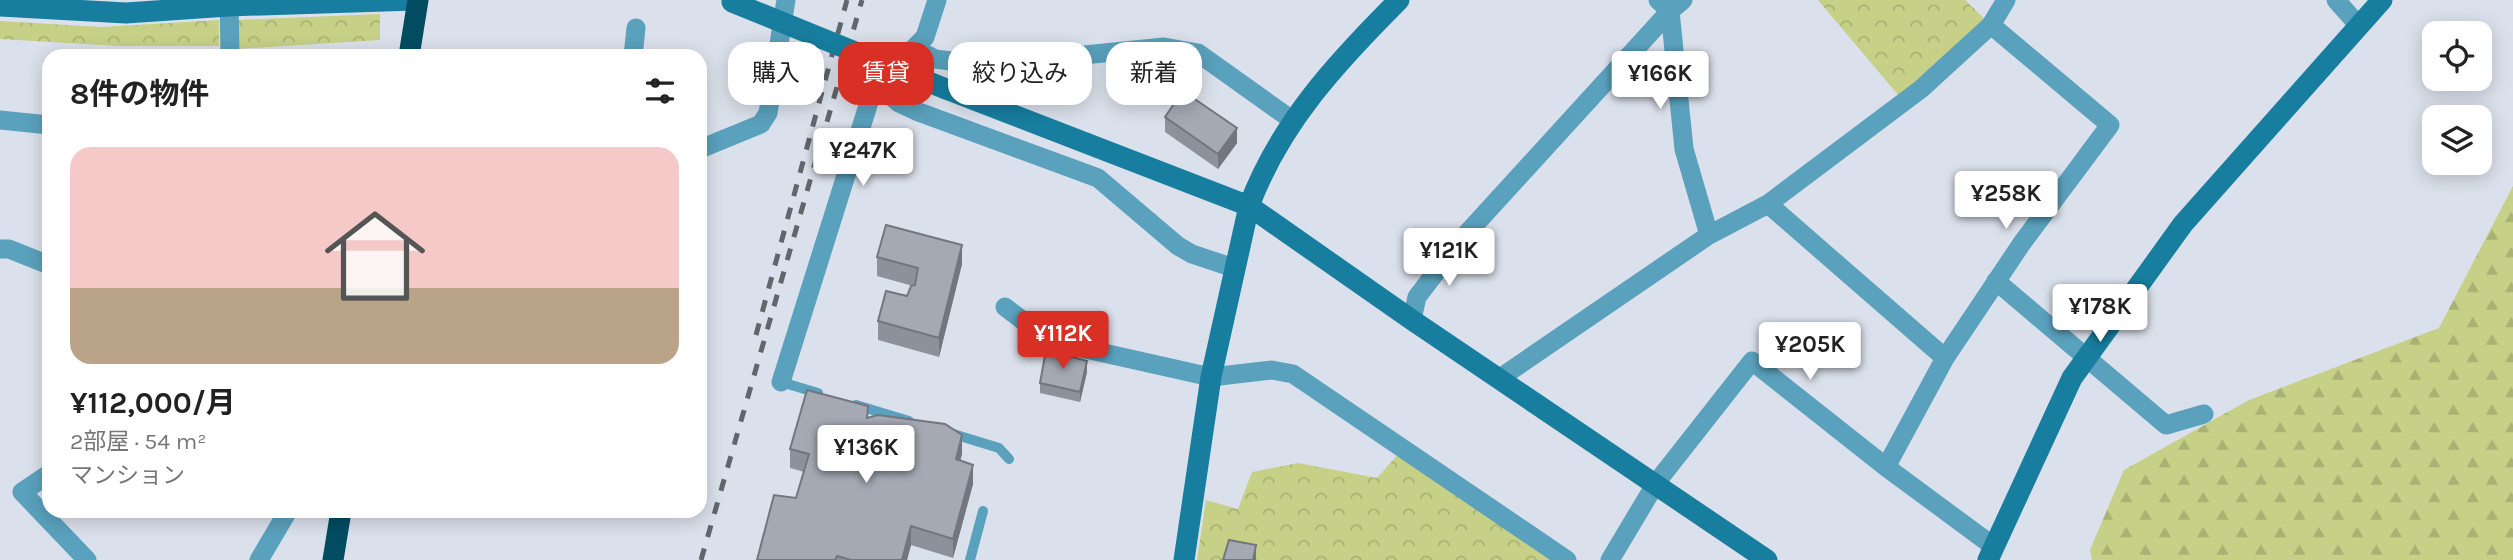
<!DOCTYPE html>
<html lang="ja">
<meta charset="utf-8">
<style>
body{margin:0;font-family:Karla,"Noto Sans JP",sans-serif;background:#f6f6f6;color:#222;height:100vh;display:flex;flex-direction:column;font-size:26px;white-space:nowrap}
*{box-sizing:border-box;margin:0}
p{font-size:23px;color:#767676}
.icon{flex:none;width:38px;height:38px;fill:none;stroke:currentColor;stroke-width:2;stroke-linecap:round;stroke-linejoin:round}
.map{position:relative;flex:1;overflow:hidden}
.panel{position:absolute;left:42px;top:49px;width:665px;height:469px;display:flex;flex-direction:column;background:#fff;border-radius:21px;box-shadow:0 4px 18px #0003}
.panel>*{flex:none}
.hud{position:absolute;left:728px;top:42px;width:665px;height:63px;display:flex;gap:14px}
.fabs{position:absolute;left:2422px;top:21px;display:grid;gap:14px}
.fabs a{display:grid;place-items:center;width:70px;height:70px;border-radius:14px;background:#fff;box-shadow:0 4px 18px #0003;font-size:35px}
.price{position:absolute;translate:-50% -60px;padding:0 16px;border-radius:7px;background:#fff;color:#222;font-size:23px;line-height:46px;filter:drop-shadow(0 2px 4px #0008)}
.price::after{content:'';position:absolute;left:50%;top:42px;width:21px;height:16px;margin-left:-10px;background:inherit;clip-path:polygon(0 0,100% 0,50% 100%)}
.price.current{background:#d93025;color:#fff}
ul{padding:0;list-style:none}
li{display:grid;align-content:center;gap:14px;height:371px;padding:0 28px}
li+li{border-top:2px solid #e0e0e0}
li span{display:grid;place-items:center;height:217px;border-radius:21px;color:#555}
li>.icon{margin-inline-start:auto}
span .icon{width:126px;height:126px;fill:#fffc;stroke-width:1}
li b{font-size:30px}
h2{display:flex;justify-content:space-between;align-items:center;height:84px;padding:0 28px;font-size:30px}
.tag{padding:0 24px;border-radius:21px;background:#fff;box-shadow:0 4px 18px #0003;font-size:24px;line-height:63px}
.tag.current{background:#d93025;color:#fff}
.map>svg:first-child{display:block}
</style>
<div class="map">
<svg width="2513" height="560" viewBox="0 0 2513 560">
<defs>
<pattern id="forest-firs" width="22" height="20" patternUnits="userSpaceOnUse" patternTransform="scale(1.75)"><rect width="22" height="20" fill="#c6d086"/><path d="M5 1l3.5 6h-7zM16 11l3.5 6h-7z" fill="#a9b273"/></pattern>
<pattern id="park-crowns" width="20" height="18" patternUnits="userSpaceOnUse" patternTransform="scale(1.75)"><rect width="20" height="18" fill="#c6d086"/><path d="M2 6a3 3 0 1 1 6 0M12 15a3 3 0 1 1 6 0" fill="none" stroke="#a9b273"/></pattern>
</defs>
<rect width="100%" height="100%" fill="#dbe1ec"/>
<path fill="url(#forest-firs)" d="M2513 186V560H2092L2090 550 2124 470 2249 400 2439 328Z"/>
<path fill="url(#park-crowns)" d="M1818 0H1965L1991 25 1904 102Z
M380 14V40L236 49V20Z
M219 20V46H118L0 39V21L102 27Z
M1400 452 1559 560H1197L1206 500 1238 509 1252 472 1298 463 1377 478Z"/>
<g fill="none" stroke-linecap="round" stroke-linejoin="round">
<path stroke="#5aa1bd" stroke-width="10" d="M781 382 818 393
M856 405 909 421
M950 433 999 448 1009 459
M970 560 983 511"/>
<path stroke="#5aa1bd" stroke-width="19" d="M229 0 230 56
M1683 0 1670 11 1684 149 1709 235
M2336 0 2359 26
M915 48 935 59 984 65 1164 47 1198 53 1292 120
M633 56 636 28
M878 85 899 103 916 111 1098 178 1178 246 1192 254 1234 268
M0 120 49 125
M700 149 761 124 768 113 786 0
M1768 204 1945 358
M0 249H9L49 265
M1996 281 2166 425 2204 414
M1005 307 1050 341 1211 377 1272 370 1293 374 1567 560
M1412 320 1417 297 1459 242 1670 11 1658 0
M1500 378 1709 235 1768 204 1921 89 1991 25 2006 0
M781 382 870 99 878 85 925 37 937 0
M1886 467 1945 358 2022 243 2110 125 1991 25
M49 474 22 492 87 560
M259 560 288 511
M1610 560 1656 483 1752 361 1886 467 1993 546"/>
<path stroke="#177e9f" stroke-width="21" d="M0 6 126 13 228 6 415 0
M946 89 1249 206 1412 320 1767 560
M1184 560 1211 377 1249 206C1280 123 1337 62 1399 0
M1988 560 2072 378 2183 224 2382 0"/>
<path stroke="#024c62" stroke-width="21" d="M409 56 418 0
M333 560 341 511"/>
<path stroke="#62666c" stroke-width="5" stroke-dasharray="12 12" stroke-linecap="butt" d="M756 335 847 0
M701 560 862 0"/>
<path stroke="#177e9f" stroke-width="21" d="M732 2 946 89"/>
</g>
<path fill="#8d919b" d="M1165 117 1237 143 1218 169 1165 132Z
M877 257 962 264 939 357 878 340V321L907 296 913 286 877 276Z
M1087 372 1080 402 1040 393V383Z
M868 417 962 454 960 460 973 484 953 558 911 545 907 560H757L796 498 804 472 790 468V449Z"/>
<path fill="#73767e" d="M1237 128V143L1218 169V154Z
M962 245V264L939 357V338Z
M1087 361V372L1080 402V392Z
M962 435V454L956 478V459Z
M973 465V484L953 558V539Z
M911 526V545L907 560H902Z
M1256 545V560H1253Z"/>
<path fill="#a4a9b4" stroke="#73767e" stroke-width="2" d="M1183 91 1237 128 1218 154 1165 117Z
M886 225 962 245 939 338 878 321 886 291 907 296 911 286 915 285 918 268 877 257Z
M1046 350 1087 361 1080 392 1040 383Z
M807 390 868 406 867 418 878 415 945 424 962 435 956 459 973 465 953 539 911 526 902 560H851L837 556 835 560H757L774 495 796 498 809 454 790 449Z
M1229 540 1256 545 1253 560H1223Z"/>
</svg>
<div class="fabs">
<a><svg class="icon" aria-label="locate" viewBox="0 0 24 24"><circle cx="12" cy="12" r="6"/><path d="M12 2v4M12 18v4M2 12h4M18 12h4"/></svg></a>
<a><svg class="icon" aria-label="layers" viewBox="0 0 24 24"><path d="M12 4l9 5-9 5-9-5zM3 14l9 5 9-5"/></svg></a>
</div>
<b class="price" style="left:1660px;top:111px">¥166K</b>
<b class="price" style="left:863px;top:188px">¥247K</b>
<b class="price" style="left:2006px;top:231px">¥258K</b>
<b class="price" style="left:1449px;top:288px">¥121K</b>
<b class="price" style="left:2100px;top:344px">¥178K</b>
<b class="price current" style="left:1063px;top:371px">¥112K</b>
<b class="price" style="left:1810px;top:382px">¥205K</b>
<b class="price" style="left:866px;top:485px">¥136K</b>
<div class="hud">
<a class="tag">購入</a>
<a class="tag current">賃貸</a>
<a class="tag">絞り込み</a>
<a class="tag">新着</a>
</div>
<section class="panel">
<h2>8件の物件<svg class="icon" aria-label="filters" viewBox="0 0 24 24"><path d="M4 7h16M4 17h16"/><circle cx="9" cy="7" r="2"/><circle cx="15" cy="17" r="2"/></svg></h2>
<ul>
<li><span style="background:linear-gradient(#f6c9c9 65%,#b9a48a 0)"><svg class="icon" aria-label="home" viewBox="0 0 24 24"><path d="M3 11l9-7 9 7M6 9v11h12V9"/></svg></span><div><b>¥112,000/月</b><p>2部屋 · 54 m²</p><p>マンション</p></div></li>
</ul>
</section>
</div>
